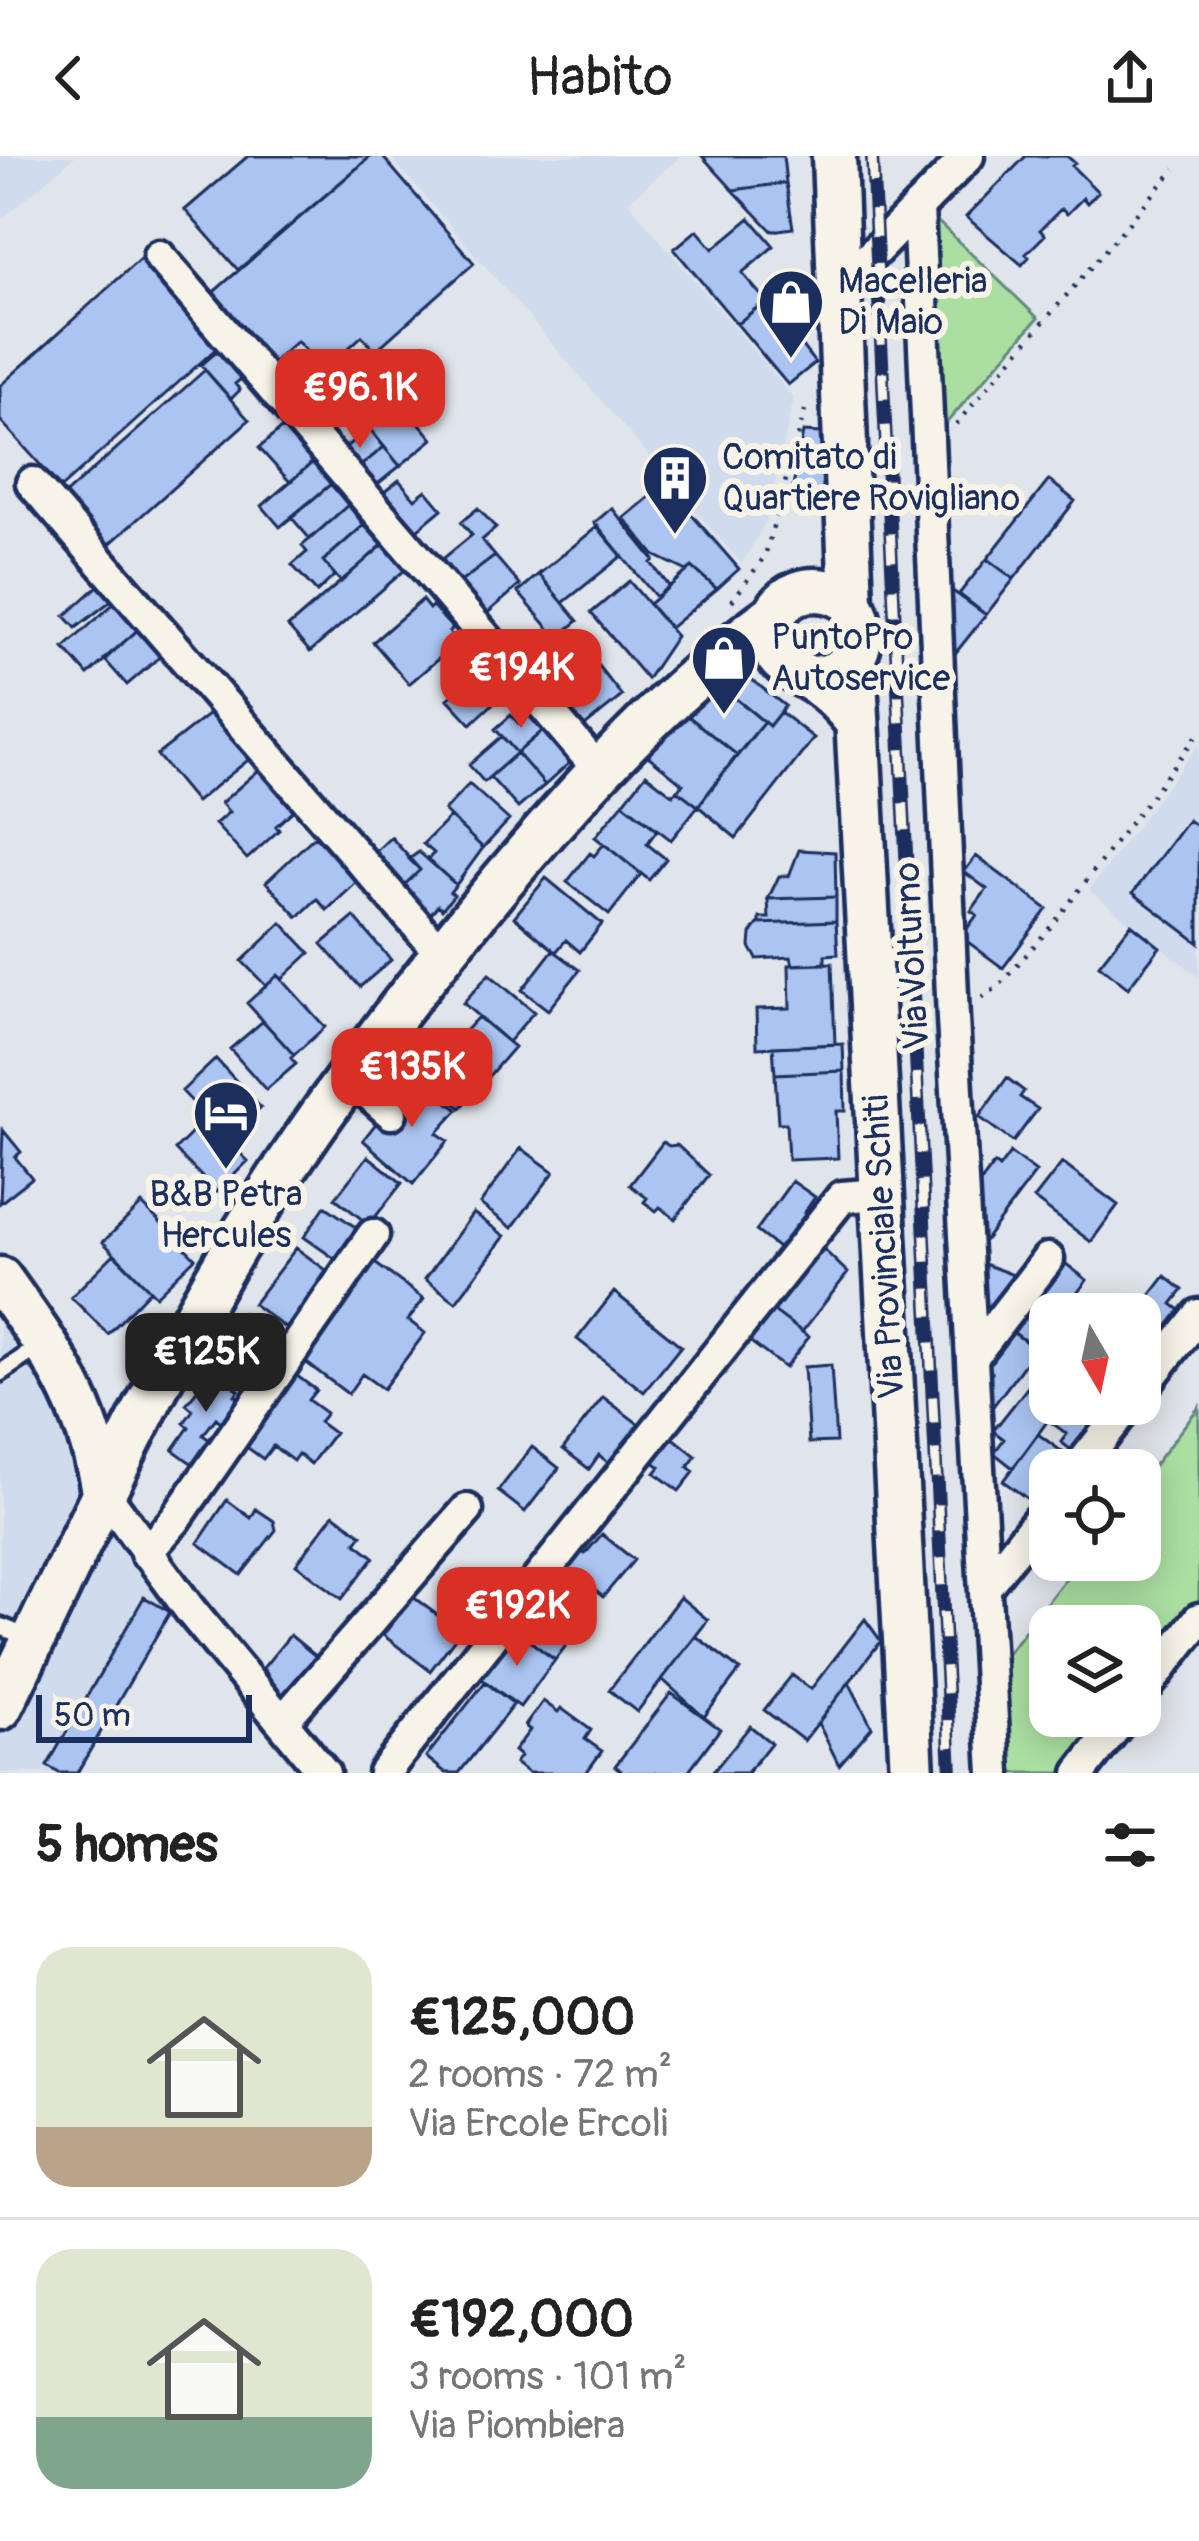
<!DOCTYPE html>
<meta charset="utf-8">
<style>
body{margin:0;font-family:Pangolin,sans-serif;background:#f6f6f6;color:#222;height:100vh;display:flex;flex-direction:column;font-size:45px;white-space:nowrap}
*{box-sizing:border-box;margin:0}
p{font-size:39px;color:#767676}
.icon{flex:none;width:66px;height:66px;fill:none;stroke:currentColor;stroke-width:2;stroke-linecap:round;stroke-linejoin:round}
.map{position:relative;height:1617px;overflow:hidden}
.details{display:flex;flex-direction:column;background:#fff;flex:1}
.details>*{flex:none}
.needle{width:78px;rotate:171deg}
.controls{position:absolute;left:1029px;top:1137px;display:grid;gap:24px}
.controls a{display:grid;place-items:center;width:132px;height:132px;border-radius:24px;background:#fff;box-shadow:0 6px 30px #0003;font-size:60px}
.scale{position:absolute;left:36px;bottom:30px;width:216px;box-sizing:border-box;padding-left:12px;border:6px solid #1b2f5e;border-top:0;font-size:33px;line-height:42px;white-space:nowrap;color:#1b2f5e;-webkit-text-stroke:9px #f7f3e8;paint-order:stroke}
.price{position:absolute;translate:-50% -102px;padding:0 27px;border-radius:24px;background:#d93025;color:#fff;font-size:39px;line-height:78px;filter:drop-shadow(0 3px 6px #0008)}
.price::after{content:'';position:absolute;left:50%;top:72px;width:36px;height:27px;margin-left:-18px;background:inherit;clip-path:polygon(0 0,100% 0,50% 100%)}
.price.active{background:#222;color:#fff}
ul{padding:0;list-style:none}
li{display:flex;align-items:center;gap:36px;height:300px;padding:0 36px}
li+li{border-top:3px solid #e0e0e0}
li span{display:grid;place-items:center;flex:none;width:336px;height:240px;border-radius:36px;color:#555}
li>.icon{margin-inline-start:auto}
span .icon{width:144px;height:144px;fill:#fffc;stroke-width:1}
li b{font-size:51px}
h2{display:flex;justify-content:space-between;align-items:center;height:144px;padding:0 36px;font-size:51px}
header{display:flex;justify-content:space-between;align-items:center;height:156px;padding:0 36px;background:#fff;font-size:54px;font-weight:600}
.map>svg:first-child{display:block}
</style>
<header><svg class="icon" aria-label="back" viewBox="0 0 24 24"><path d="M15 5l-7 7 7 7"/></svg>Habito<svg class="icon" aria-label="share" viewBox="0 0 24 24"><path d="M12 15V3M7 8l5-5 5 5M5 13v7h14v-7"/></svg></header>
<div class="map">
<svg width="1199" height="1617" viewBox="0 0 1199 1617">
<rect width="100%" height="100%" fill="#e0e5eb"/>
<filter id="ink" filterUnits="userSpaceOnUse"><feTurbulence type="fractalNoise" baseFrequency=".00833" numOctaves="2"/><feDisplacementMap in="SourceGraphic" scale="24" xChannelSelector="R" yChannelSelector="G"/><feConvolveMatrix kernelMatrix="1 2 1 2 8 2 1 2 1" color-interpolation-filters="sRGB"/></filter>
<g filter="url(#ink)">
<path fill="#d0dbed" d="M0 0H75L0 65Z
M390 0H681L628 46 794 242 766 365 742 408Z
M1199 588V821L1089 734Z
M0 1152 43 1214 59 1264 113 1373 170 1456 77 1617H0Z"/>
<path fill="#abdfa1" stroke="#638780" stroke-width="3" d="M933 61 1038 162 935 280Z
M1199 1251V1448L1140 1526V1470H1050V1560H1114L1070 1617H1004L998 1509 1080 1404H1140V1327Z"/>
<path fill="#abc4f1" stroke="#1b2f5e" stroke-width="3" d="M248 0H371L238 114 185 54Z
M371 0H382L474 107 375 195 362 180 323 215 297 185 270 209 209 140Z
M702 0H783L786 27 733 34Z
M1026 0H1067L1075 7 1072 10 1098 36 1087 47 1083 42 1067 58 1061 53 1040 74 1045 79 1026 98 1029 101 1022 109 966 61Z
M786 27 793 72 772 75 733 34Z
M750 62 774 90 742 117 766 145 737 168 674 93 697 74 713 93Z
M141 102 220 189 61 332 0 264V230Z
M783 130 816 171 798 185 815 207 788 229 737 168Z
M225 189 249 216 235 228 240 234 231 243 201 209Z
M205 214 249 264 103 394 59 344Z
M309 218 338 251 315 273 284 240Z
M414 235 429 253 416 263 433 283 400 310 369 272Z
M282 272 313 306 290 326 259 292Z
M369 272 384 291 352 317 336 299Z
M803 276 820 277 824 341 791 342Z
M384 291 400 310 368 336 352 317Z
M313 306 331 328 280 371 262 350Z
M399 324 415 343 426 334 442 353 411 379 378 341Z
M1049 324 1075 345 1014 423 987 403Z
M331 328 348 349 310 383 291 361Z
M665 328 739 413 717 433 692 411 687 415 654 399 624 362Z
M348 349 364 369 323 405 335 419 317 436 292 409 307 396 302 390Z
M478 352 496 372 482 384 495 400 458 428 439 406 472 379 461 366Z
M612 352 654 404 651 407 669 430 656 441 594 367Z
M364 369 382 389 341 426 323 405Z
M598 370 622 400 563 447 539 418Z
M391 382 413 407 310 496 288 471Z
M495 400 520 429 484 460 458 428Z
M987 403 1014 423 986 459 959 438Z
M692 411 717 433 670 472 649 448Z
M539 418 578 465 557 482 518 436Z
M629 425 676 480 647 523 591 457Z
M939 425 986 459 945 510Z
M98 430 112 444 76 472 65 460Z
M122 440 146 466 88 519 64 492Z
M422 444 429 453 432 450 453 473 449 476 458 486 409 528 373 486Z
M139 473 162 499 127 529 104 503Z
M556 489 572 508 587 496 622 540 580 574 545 531 559 520 543 499Z
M484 511 506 536 471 568 448 543Z
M746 519 785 550 769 570 718 528Z
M718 528 764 566 737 599 683 556Z
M214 554 252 601 196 646 157 599Z
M533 556 547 571 517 597 495 573 511 559 519 568Z
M683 556 737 599 698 650 677 634 683 628 648 600Z
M780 556 814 582 736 682 698 650 764 566 769 570Z
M547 571 575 602 545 629 517 597Z
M502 580 517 597 484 626 469 609Z
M517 597 545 629 518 652 490 621Z
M261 612 296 652 276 670 279 674 247 703 215 668 229 656 221 647Z
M646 618 673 639 677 634 698 650 671 684 623 647Z
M469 628 509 664 483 692 444 655Z
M623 647 657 674 647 688 666 703 649 724 595 681Z
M450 661 483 692 456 729 428 703 434 697 423 688Z
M1188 664 1199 672V787L1133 737Z
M315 680 358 725 327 754 317 743 298 761 266 726Z
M391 681 420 714 398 735 369 702Z
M604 688 641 718 609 759 567 726 590 697 594 700Z
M799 694 835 696 836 741 768 743 779 720H789Z
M419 696 456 729 450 736 454 739 442 753 438 749 424 766 398 735 420 714 409 703Z
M976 700 1047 753 1003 812 961 781 977 759 971 755 987 733 964 716Z
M546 722 602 768 580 796 566 784 556 796 514 761Z
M836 741V765L760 768V762H769L768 743Z
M354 761 391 804 360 831 322 788Z
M836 765 838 798 825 799V808L793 809 791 801 757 803 750 791 751 778 758 768Z
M282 767 310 797 282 823 278 819 266 830 242 805Z
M1131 768 1160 791 1128 832 1099 809Z
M553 794 580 814 548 854 522 834Z
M832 807 835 888 757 892 756 853 790 852 789 809Z
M489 818 534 856 508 886 463 847Z
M278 819 325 871 294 899 247 847Z
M478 861 514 891 461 952 422 920Z
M263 865 294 899 291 902 296 908 266 934 230 893Z
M843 888 844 915 775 918 773 891Z
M216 903 261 952 227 984 182 935Z
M844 915 845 955H836L838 1002 788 1004 786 967H778L775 918Z
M1007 922 1024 935 1020 941 1038 953 1013 986 979 961Z
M421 924 458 954 437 977 448 985 413 1028 363 984 377 966 386 964 394 943 407 927Z
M206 963 248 1005 217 1036 175 994Z
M3 974 21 996 15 1001 32 1022 0 1047Z
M663 986 669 990 677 989 709 1019 675 1063 660 1051 656 1055 644 1046 647 1042 630 1029Z
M521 992 554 1016 512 1072 480 1048Z
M1010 997 1036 1016 985 1084 974 1076 970 1041 994 1008 999 1012Z
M368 1000 402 1027 369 1069 335 1042Z
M1062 1007 1118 1049 1091 1086 1034 1043Z
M792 1025 815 1041 804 1057 807 1059 801 1067 806 1070 786 1098 756 1075Z
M142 1048 195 1102 156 1140 103 1086Z
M325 1050 367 1079 345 1110 304 1081Z
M473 1057 505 1080 456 1146 425 1123Z
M816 1086 848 1117 802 1176 767 1150Z
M296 1092 337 1122 293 1178 253 1148Z
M114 1098 150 1134 108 1178 71 1141Z
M368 1102 424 1143 408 1164 425 1177 383 1233 362 1218 348 1238 296 1199Z
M974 1104 1016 1120 994 1159 977 1154Z
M1061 1104 1087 1124 1062 1158H1050V1174L1036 1193 1009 1173Z
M1165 1120 1183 1134 1172 1148 1184 1157 1149 1204 1140 1197V1158H1136Z
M614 1136 681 1190 644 1236 577 1183Z
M767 1150 809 1181 785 1212 744 1181Z
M243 1157 284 1189 248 1235 214 1209Z
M1004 1170 1036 1193 994 1249 977 1237 992 1216 978 1206Z
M831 1209 836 1286 809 1287 804 1211Z
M289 1214 316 1234 308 1244 326 1257 319 1266 334 1277 311 1308 298 1298 293 1305 273 1290 263 1303 237 1284Z
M213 1215 239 1234 235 1239 240 1243 222 1267 216 1262 203 1279 211 1285 194 1309 173 1294 189 1271 184 1267 193 1254 186 1248Z
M1034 1223 1050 1234V1248H1060L1013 1312 994 1297 1004 1283 993 1275Z
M603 1241 640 1269 610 1308 599 1299 589 1313 563 1293Z
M1060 1248H1069L1098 1270 1076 1298 1061 1286 1067 1278 1048 1264Z
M666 1276 696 1300 688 1311 694 1316 679 1335 655 1317 660 1311 647 1301Z
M1038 1278 1072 1303 1063 1314H1050V1332L1037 1350 1003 1325Z
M532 1291 559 1312 525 1356 498 1335Z
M227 1344 251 1362 256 1353 274 1365 276 1374 241 1419 198 1387Z
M334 1358 362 1379 356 1387 374 1401 342 1443 296 1408Z
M602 1378 634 1404 603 1441 565 1410 579 1393 585 1398Z
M556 1421 595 1452 555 1504 515 1474Z
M144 1441 170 1456 77 1617H59L47 1610Z
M413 1441 460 1476 430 1515 383 1479Z
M680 1441 708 1464 637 1556 609 1534Z
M865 1463 881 1485 804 1585 764 1554 792 1519 811 1533Z
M515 1474 555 1504 520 1551 479 1521Z
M290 1479 318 1502 283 1541 263 1512Z
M696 1480 740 1514 704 1561 662 1523Z
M485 1526 514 1548 459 1617H446L426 1601Z
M849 1526 872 1571 839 1609 818 1567Z
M671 1537 720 1573 687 1617H624L615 1610Z
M543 1545 558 1556 561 1552 591 1574 585 1583 602 1595 586 1617H528L515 1607 520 1600 514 1595 530 1574 525 1570Z
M750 1570 771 1587 747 1617H712Z"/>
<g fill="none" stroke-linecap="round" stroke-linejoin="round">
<g stroke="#1b2f5e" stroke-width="24">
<path id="lane" d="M0 1217 43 1188
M0 1470 31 1483"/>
</g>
<g stroke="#1b2f5e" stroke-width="39">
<path id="street" d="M918 51 953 863 995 1617
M159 100 599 614
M840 131 968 0
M32 327 442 798
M350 921 391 957
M973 1200 1048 1103
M1140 1234 1199 1159
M1077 1314 1129 1248
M103 1335 190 1454 324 1617
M146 1397 175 1364 373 1079
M986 1430 1050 1349
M1140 1539 1199 1463
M282 1566 467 1354
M384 1617 842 1041 881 1038
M1080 1617 1124 1560"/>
</g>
<g stroke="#1b2f5e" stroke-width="51">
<path id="secondary" d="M834 0 851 447
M854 503 912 1617
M810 522C854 522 873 483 851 447 820 421 767 435 772 482 774 510 796 513 815 526 831 536 844 550 856 565
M0 1123C53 1197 87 1244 103 1335
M0 1552C70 1411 133 1266 212 1130 295 985 397 852 503 724 586 626 671 533 775 458"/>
</g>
<path stroke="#1b2f5e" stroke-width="4.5" stroke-dasharray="3 9" stroke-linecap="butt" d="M956 268 1175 13
M732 445 765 400 806 251
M982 842 999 830 1054 767 1199 577"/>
<use href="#lane" stroke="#f7f3e8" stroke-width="15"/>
<use href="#street" stroke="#f7f3e8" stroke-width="30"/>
<use href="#secondary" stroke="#f7f3e8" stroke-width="42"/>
<g stroke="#1b2f5e" stroke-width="14">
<path id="rail" d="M872 0 951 1617"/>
</g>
<use href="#rail" stroke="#f7f3e8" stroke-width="9" stroke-dasharray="27" stroke-linecap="butt"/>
</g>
</g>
<defs>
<g id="shop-pin" transform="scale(3.45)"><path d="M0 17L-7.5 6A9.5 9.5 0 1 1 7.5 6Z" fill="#1b2f5e" stroke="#f7f3e8"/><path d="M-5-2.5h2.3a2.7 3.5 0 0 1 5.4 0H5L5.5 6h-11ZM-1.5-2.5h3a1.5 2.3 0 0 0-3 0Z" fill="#fff"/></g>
<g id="building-pin" transform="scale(3.45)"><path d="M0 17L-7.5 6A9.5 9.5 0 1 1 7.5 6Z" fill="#1b2f5e" stroke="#f7f3e8"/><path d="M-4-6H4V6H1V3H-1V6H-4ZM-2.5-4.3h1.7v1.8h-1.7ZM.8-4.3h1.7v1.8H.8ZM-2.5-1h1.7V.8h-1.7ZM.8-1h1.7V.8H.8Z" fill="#fff"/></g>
<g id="hotel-pin" transform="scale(3.45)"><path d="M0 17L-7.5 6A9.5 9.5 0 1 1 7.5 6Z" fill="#1b2f5e" stroke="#f7f3e8"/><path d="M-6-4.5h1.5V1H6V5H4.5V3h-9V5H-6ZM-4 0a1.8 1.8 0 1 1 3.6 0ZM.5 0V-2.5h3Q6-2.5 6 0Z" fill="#fff"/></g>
</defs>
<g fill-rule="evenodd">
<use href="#shop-pin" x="791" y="146"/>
<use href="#building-pin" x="675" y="322"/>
<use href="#shop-pin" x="724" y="502"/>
<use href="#hotel-pin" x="226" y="957"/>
</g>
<g text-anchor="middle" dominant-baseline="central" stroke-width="12" stroke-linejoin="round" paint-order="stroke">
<g font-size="36" fill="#1b2f5e" stroke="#f7f3e8" text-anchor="start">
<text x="838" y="125">Macelleria<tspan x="838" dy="41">Di Maio</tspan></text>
<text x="722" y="301">Comitato di<tspan x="722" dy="41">Quartiere Rovigliano</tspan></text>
<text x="771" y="481">PuntoPro<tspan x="771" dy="41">Autoservice</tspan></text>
<text x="226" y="1038" text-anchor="middle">B&amp;B Petra<tspan x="226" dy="41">Hercules</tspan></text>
</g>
<g font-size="36" fill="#1b2f5e" stroke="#f7f3e8">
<text transform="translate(912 800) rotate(-93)">Via Volturno</text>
<text transform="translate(884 1091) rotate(-93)">Via Provinciale Schiti</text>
</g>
</g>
</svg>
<div class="controls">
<a><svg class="needle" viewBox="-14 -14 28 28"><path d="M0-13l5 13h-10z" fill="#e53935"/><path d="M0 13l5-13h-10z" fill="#767676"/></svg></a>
<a><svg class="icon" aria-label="locate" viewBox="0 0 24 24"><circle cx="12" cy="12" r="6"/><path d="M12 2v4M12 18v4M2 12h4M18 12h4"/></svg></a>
<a><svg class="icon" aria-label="layers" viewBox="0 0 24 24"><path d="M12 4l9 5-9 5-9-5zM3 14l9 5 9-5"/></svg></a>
</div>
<div class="scale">50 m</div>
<b class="price" style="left:360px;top:295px">€96.1K</b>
<b class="price" style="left:521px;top:575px">€194K</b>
<b class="price" style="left:412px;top:974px">€135K</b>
<b class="price active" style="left:206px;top:1259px">€125K</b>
<b class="price" style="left:517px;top:1513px">€192K</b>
</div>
<section class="details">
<h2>5 homes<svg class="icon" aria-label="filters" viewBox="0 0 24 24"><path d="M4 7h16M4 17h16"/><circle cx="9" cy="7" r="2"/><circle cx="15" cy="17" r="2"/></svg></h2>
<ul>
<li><span style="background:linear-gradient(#dfe7d0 75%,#b9a48a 0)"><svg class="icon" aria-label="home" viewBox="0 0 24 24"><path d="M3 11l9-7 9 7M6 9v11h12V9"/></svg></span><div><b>€125,000</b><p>2 rooms · 72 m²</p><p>Via Ercole Ercoli</p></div></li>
<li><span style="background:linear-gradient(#dfe7d0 70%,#7fa58c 0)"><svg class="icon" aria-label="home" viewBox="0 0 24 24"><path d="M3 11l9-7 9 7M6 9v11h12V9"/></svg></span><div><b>€192,000</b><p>3 rooms · 101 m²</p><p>Via Piombiera</p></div></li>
</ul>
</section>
